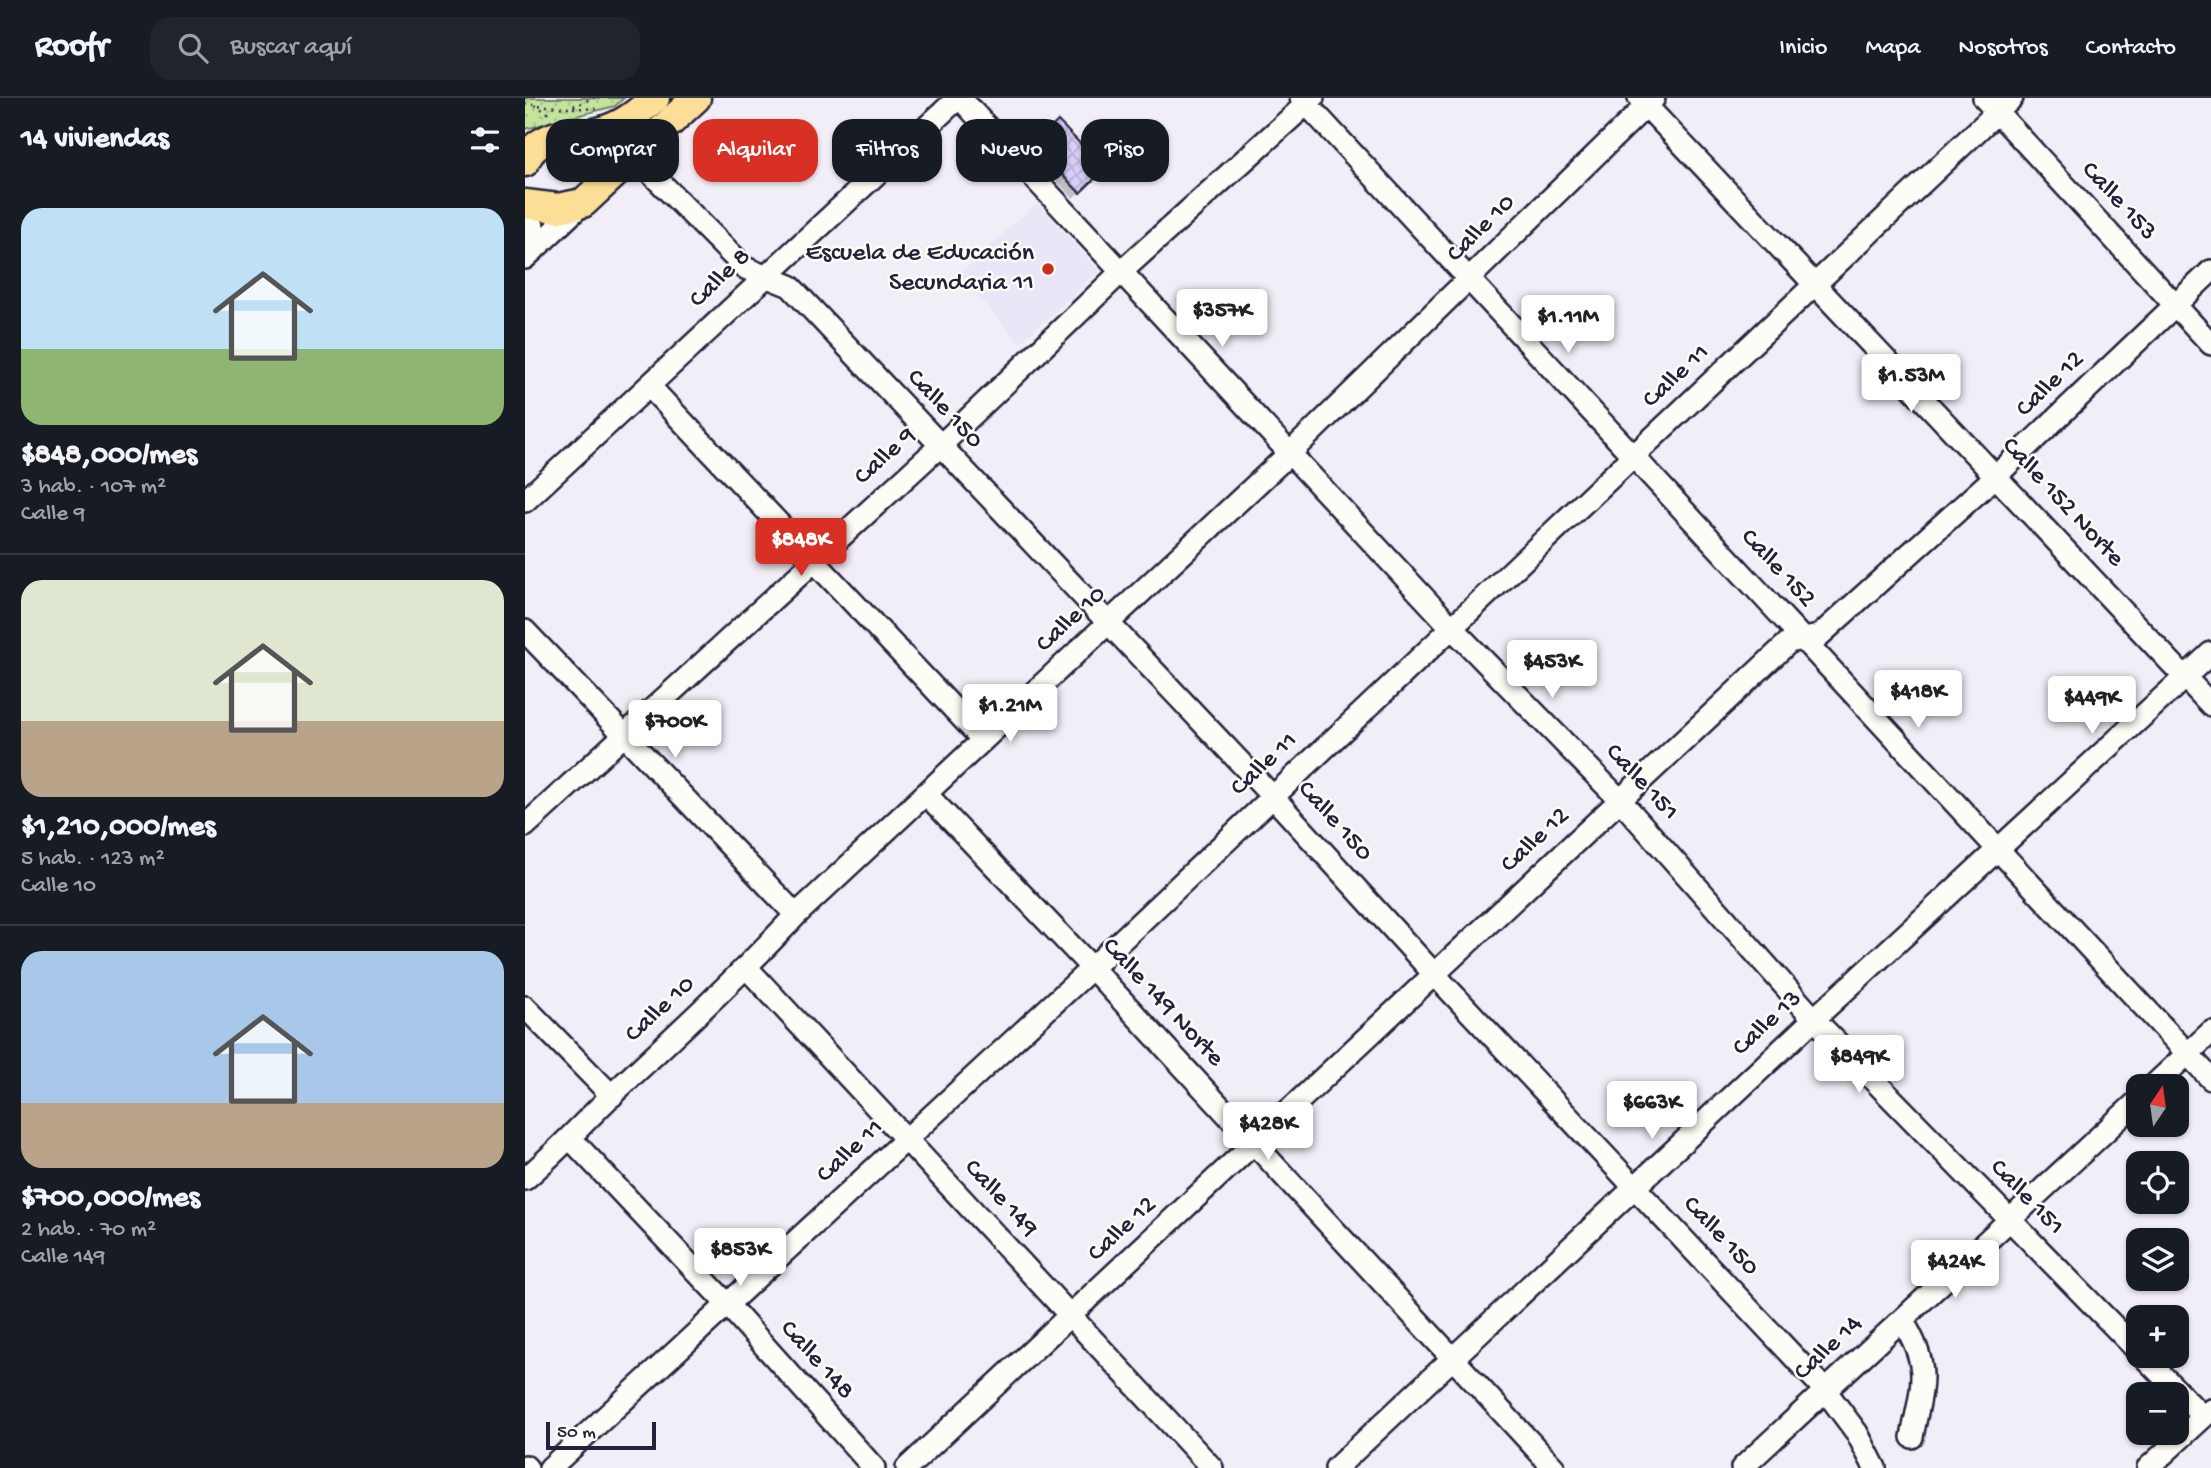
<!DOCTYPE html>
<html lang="es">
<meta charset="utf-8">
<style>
body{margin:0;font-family:"Gochi Hand",sans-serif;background:#20242c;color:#f1f3f6;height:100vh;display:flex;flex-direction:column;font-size:26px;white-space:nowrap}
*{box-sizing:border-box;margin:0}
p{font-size:23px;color:#9ea1a6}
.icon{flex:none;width:38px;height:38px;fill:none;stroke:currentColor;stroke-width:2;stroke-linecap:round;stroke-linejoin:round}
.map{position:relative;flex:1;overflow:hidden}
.details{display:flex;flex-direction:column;background:#171b24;width:525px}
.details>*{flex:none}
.hud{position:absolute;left:21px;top:21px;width:665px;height:63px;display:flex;gap:14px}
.needle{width:46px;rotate:13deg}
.fabs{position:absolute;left:1601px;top:976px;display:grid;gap:14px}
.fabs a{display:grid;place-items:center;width:63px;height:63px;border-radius:14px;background:#171b24;box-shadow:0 2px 5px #0004;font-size:35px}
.scale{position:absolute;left:21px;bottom:18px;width:110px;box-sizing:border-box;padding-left:7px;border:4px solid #22223b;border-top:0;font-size:19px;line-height:24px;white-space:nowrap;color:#22223b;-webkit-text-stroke:5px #fdfcf7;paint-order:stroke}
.price{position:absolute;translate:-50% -60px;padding:0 16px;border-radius:7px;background:#fff;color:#222;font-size:23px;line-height:46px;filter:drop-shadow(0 2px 4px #0008)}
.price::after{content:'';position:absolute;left:50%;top:42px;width:21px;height:16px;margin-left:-10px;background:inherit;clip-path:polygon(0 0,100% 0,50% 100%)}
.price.on{background:#d93025;color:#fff}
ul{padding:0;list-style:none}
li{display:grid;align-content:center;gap:14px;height:371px;padding:0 21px}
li+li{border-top:2px solid #363941}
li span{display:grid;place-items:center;height:217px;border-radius:21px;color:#555}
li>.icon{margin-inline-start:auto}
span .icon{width:126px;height:126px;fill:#fffc;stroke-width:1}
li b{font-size:30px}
h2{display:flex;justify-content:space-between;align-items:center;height:84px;padding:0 21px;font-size:30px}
.pill{padding:0 24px;border-radius:21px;background:#171b24;box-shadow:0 2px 5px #0004;font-size:24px;line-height:63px}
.pill.on{background:#d93025;color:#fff}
header{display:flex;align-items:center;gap:42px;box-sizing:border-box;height:98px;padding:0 35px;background:#171b24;border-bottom:2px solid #363941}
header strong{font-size:33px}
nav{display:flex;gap:38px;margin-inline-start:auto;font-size:24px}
.search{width:490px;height:63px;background:#20242c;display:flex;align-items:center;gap:18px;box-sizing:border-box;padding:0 24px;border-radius:21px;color:#9ea1a6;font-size:26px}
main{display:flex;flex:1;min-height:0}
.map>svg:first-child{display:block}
</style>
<header>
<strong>Roofr</strong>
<div class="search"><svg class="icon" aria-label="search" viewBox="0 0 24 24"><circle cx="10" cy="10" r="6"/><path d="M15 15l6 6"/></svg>Buscar aquí</div>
<nav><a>Inicio</a><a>Mapa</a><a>Nosotros</a><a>Contacto</a></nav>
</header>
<main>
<section class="details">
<h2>14 viviendas<svg class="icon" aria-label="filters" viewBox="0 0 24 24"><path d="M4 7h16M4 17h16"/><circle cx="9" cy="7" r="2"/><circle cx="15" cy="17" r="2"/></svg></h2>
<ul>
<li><span style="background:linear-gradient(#bfe0f5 65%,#8fb573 0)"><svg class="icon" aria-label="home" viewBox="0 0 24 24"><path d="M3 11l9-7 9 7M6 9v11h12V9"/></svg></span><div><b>$848,000/mes</b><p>3 hab. · 107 m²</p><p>Calle 9</p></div></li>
<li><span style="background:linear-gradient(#dfe7d0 65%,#b9a48a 0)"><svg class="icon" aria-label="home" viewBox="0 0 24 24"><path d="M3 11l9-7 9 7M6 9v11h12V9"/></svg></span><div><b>$1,210,000/mes</b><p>5 hab. · 123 m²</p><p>Calle 10</p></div></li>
<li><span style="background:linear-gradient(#a9c7e8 70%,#b9a48a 0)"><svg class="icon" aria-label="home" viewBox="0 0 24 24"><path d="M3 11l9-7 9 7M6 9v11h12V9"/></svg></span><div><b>$700,000/mes</b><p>2 hab. · 70 m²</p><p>Calle 149</p></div></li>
</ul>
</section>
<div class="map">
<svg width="1686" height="1370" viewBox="0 0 1686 1370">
<defs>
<pattern id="park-dots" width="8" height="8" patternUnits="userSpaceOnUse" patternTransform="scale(1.75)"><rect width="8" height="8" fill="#c4e49d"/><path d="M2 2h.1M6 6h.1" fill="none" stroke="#a8c388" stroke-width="1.8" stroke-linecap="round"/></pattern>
<pattern id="building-cross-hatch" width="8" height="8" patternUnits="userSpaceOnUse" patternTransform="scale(1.75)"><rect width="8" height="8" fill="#d7cff7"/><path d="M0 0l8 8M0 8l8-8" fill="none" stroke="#b8b1d5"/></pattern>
</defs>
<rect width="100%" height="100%" fill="#f2eef7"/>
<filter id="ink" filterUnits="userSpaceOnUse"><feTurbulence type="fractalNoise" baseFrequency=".0143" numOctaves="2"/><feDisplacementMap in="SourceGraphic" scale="14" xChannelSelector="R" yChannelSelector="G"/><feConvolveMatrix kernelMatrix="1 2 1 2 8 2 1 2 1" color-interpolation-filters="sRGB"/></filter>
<g filter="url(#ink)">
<path fill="#eae5f7" d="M512 105 574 173 495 245 433 177Z"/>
<path fill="url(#park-dots)" stroke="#73836c" stroke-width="2" d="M0 0H99L90 8 0 31Z"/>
<path fill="#0003" d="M533 25 577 71 548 100 503 54Z"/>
<path fill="url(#building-cross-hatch)" stroke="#22223b" stroke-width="2" d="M533 23 580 71 555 95 508 47Z"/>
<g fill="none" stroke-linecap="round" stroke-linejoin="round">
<g stroke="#22223b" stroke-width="26">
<path id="minor" d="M435 0 928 531 1095 702 1289 921 1614 1254
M776 0 1686 981
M1114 0 1686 607
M1459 0 1686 246
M109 58 220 170 265 188 747 698 910 877 1300 1292 1332 1335 1350 1370
M2 107 8 128 9 152
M0 160 58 105
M125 289 458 642
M0 403 433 0
M0 533 271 817
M401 696 567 870 1029 1370
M0 728 415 348 596 174 788 0
M222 870 687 1370
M0 909 87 998
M1627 989 1686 934
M46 1041 202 1206 349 1370
M0 1081C33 1053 61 1022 92 992 153 935 214 878 271 817L765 355 1129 0
M1377 1222C1407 1270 1397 1287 1387 1339
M1618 1258 1678 1319
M0 1368 2 1370
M25 1370 567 870 1487 0
M382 1370 1264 544 1294 538 1472 377 1686 173
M811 1370 1289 921 1686 555
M1217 1370 1614 1002
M1623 1370 1686 1312"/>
</g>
<g stroke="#22223b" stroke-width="33">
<path id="major" d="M64 36C93 31 108 19 130 0
M0 64C14 23 107 25 86 79
M0 106 33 110 58 105 171 0"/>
</g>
<path stroke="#22223b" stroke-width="2.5" stroke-dasharray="2 5" stroke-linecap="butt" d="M0 6 43 10 69 0
M10 7 26 17
M48 10 73 11"/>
<use href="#minor" stroke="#fdfcf7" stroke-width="21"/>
<use href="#major" stroke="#fdde96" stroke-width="28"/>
</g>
</g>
<circle fill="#c8321e" stroke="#fdfcf7" stroke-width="2.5" cx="523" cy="171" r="7"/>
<g text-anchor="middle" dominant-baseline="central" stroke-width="5" stroke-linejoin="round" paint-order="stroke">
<g font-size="26" fill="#22223b" stroke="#fdfcf7">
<text transform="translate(1593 104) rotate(47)">Calle 153</text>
<text transform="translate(957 131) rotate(-45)">Calle 10</text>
<text transform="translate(196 181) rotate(-44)">Calle 8</text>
<text transform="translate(1152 279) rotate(-43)">Calle 11</text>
<text transform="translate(1526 287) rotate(-44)">Calle 12</text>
<text transform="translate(419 312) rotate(47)">Calle 150</text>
<text transform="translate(361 359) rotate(-42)">Calle 9</text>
<text transform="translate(1537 405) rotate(47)">Calle 152 Norte</text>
<text transform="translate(1252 471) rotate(47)">Calle 152</text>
<text transform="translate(547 522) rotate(-43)">Calle 10</text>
<text transform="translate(740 667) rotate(-43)">Calle 11</text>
<text transform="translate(1116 685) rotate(47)">Calle 151</text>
<text transform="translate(809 724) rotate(48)">Calle 150</text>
<text transform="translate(1011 743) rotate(-43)">Calle 12</text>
<text transform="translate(637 905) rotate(47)">Calle 149 Norte</text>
<text transform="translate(136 912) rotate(-43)">Calle 10</text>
<text transform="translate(1243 926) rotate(-43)">Calle 13</text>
<text transform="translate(326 1054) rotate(-43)">Calle 11</text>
<text transform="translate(1501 1100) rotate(46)">Calle 151</text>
<text transform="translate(475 1101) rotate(47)">Calle 149</text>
<text transform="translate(598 1132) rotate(-43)">Calle 12</text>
<text transform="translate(1195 1139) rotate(47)">Calle 150</text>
<text transform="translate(1304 1251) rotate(-43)">Calle 14</text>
<text transform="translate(291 1263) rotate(48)">Calle 148</text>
</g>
<g font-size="26" fill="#22223b" stroke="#fdfcf7" text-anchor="end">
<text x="509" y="156">Escuela de Educación<tspan x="509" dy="30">Secundaria 11</tspan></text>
</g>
</g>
</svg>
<div class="fabs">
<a><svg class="needle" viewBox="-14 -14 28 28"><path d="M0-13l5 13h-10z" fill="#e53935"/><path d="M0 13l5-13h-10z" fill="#9ea1a6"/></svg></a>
<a><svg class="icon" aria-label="locate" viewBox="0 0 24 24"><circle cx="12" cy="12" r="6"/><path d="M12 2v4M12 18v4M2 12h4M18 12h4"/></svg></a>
<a><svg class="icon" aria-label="layers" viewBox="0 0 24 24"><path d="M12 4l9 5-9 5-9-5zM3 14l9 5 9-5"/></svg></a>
<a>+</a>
<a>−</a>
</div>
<div class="scale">50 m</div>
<b class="price" style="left:697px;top:251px">$357K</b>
<b class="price" style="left:1043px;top:257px">$1.11M</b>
<b class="price" style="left:1386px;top:316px">$1.53M</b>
<b class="price on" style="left:276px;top:480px">$848K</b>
<b class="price" style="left:1027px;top:602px">$453K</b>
<b class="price" style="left:1393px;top:632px">$418K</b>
<b class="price" style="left:1567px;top:638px">$449K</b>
<b class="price" style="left:485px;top:646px">$1.21M</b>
<b class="price" style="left:150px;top:662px">$700K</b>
<b class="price" style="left:1334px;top:997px">$849K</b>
<b class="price" style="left:1127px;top:1043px">$663K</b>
<b class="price" style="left:743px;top:1064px">$428K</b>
<b class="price" style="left:215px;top:1190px">$853K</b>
<b class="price" style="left:1430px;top:1202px">$424K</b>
<div class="hud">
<a class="pill">Comprar</a>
<a class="pill on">Alquilar</a>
<a class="pill">Filtros</a>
<a class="pill">Nuevo</a>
<a class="pill">Piso</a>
</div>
</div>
</main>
